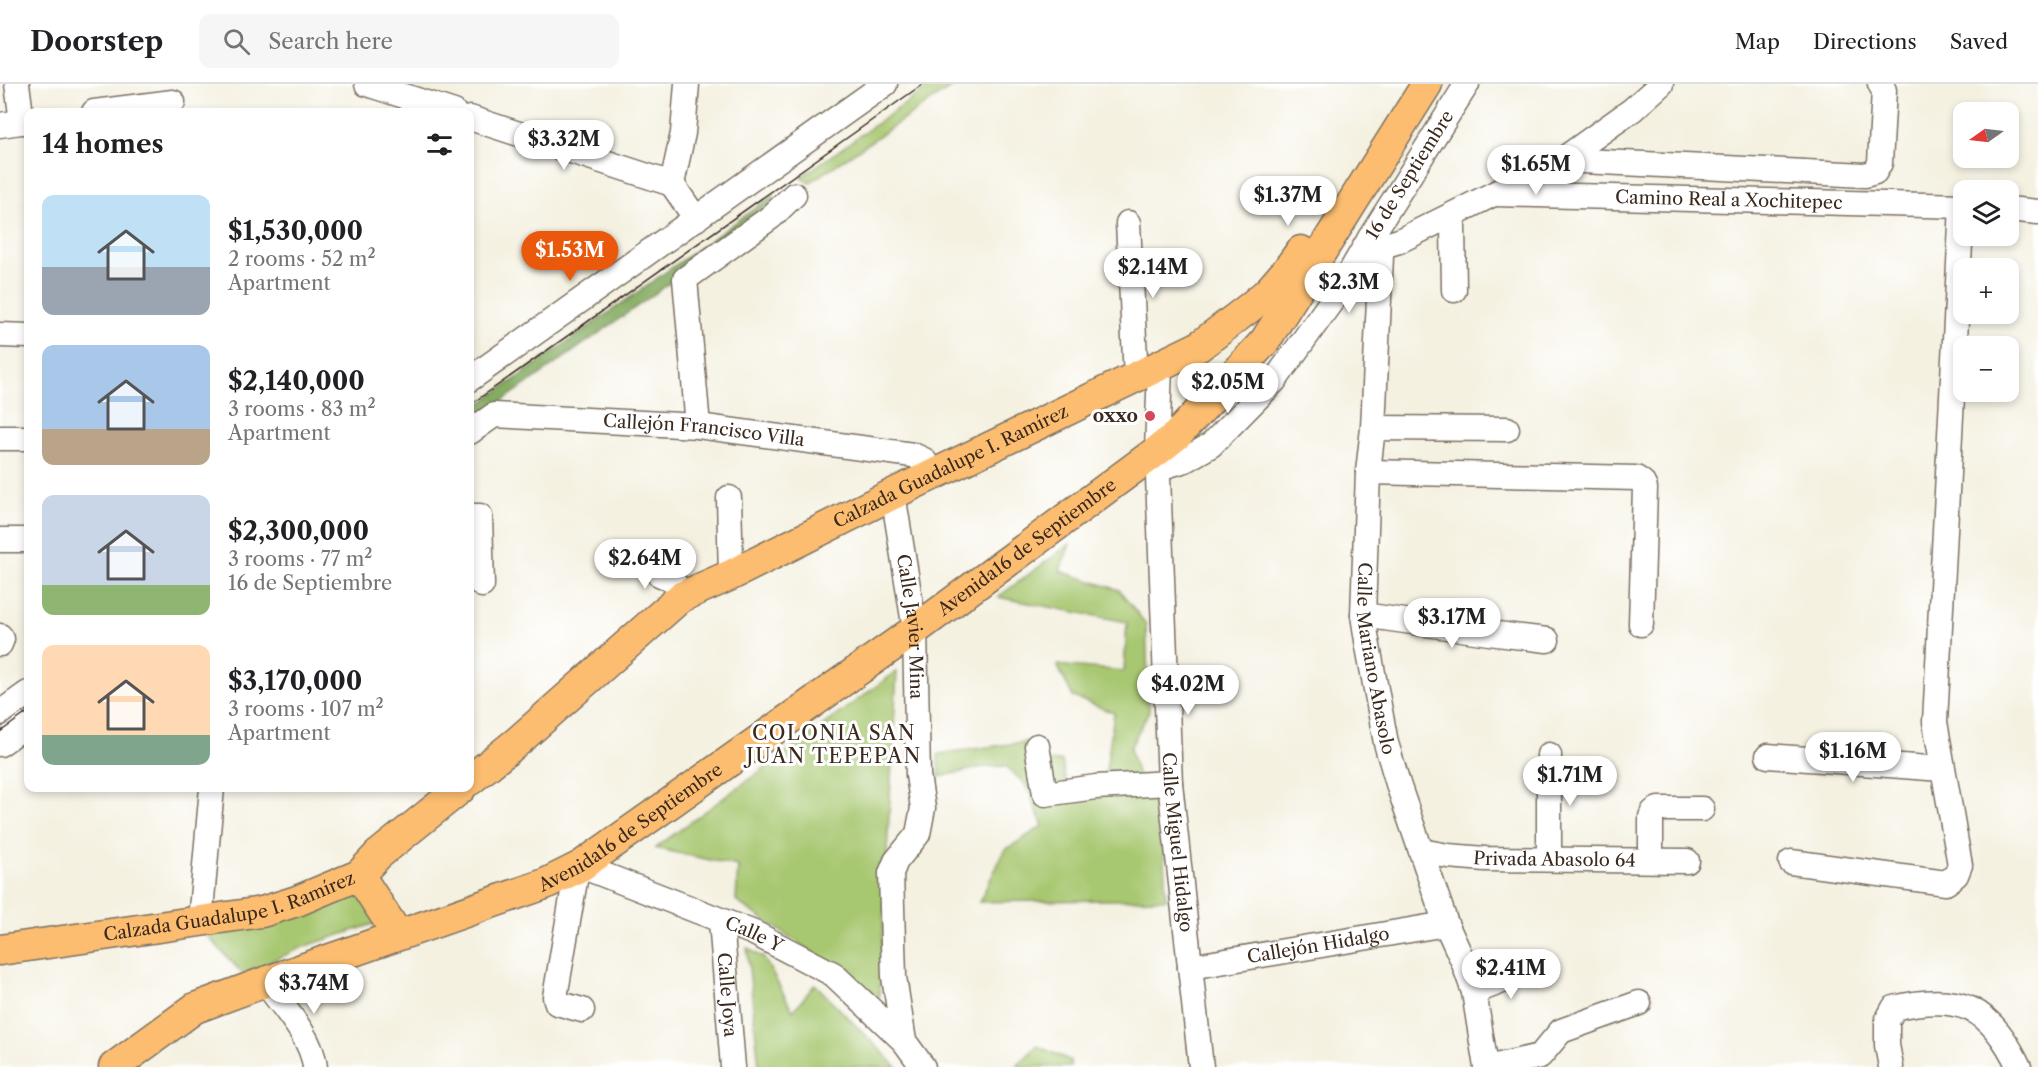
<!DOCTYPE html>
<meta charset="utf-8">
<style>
body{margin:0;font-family:"Libre Caslon Text",serif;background:#f6f6f6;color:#202124;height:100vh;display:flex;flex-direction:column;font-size:22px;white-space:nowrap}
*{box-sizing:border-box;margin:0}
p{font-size:20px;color:#757577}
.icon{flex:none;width:33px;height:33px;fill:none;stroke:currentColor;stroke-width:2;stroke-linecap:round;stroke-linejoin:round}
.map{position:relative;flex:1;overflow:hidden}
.panel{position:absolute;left:24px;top:24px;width:450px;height:684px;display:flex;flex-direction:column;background:#fff;border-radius:12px;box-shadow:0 3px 9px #0003}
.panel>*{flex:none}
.needle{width:39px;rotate:256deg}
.buttons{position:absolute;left:1953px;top:18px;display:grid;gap:12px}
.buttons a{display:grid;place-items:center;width:66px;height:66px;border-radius:12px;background:#fff;box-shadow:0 3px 9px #0003;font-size:30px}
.price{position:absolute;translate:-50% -51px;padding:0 14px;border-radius:21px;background:#fff;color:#222;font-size:20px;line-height:39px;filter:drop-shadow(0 2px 3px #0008)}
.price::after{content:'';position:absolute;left:50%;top:36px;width:18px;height:14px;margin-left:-9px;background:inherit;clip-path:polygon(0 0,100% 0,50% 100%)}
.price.on{background:#ea580c;color:#fff}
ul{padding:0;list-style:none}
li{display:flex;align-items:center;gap:18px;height:150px;padding:0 18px}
li span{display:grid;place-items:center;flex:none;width:168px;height:120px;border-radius:12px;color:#555}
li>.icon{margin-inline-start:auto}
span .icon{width:72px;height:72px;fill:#fffc;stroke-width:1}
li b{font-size:26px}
h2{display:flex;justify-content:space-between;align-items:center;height:72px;padding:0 18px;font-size:26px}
header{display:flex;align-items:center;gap:36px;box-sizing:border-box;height:84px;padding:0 30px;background:#fff;border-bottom:2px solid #e0e0e0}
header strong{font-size:28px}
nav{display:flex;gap:33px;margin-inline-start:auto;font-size:21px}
.search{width:420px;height:54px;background:#f6f6f6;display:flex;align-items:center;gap:15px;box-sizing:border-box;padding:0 21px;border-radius:12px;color:#757577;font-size:22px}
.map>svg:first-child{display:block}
</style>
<header>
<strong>Doorstep</strong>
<div class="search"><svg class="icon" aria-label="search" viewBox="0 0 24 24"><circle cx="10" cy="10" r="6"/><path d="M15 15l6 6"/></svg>Search here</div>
<nav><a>Map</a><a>Directions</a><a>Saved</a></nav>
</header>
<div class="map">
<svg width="2038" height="983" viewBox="0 0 2038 983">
<rect width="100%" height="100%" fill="#fff"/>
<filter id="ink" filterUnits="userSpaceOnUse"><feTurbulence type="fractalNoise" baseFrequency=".0167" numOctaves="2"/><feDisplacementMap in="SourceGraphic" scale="12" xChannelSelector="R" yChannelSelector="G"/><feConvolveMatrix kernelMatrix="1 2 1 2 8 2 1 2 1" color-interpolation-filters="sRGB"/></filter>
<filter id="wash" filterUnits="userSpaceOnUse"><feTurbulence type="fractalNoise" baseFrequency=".008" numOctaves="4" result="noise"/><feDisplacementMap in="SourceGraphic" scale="24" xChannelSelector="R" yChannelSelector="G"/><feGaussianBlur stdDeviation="1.35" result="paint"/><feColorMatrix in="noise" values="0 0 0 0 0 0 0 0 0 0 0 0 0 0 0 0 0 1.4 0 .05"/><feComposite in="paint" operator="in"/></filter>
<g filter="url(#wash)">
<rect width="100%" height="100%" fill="#f4f1e1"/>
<path fill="#a7c76f" stroke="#717846" stroke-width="1.5" d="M933 0H956L809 99 801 93Z
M1070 460 1060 487 1119 506 1146 540 1149 627 1130 664 1140 700 1161 710 1166 815 979 818 1005 766 1043 742 1025 700 1006 682 983 683 939 693 938 670 1032 657 1043 678 1062 677 1069 715 1104 701 1114 629 1073 613 1057 581 1124 587 1127 538 998 513Z
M897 587 879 913 736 817 738 782 655 764Z
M353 807 395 833 303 863 243 890 205 849Z
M747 864 764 874 793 927 815 900 897 983H759Z
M1037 962 1070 976 1071 983H1016Z"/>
<path fill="#85ac62" stroke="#606b40" stroke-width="1.5" d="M774 111 772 127C675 194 581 264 483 330L470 327Z"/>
</g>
<g filter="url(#ink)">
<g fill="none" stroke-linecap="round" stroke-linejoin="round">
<g stroke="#7c7062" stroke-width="27">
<g id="minor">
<path d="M17 0 22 38"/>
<path d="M367 0 454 28"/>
<path d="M94 28 173 18"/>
<path d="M470 34 672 100"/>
<path d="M0 41 28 37"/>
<path d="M1562 76 1865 91 1875 88 1880 79 1884 6 1880 0"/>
<path d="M672 100 683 49 687 0"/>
<path d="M672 100 696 135"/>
<path id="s1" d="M1495 110 1964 122"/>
<path d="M2008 125 2038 128"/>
<path d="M1451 133 1453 141 1454 206"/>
<path d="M1128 139 1136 293"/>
<path id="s2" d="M1370 154 1379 163 1381 172 1373 344 1368 388 1363 531 1367 557 1386 659 1399 703 1446 840 1463 877 1474 908 1486 983"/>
<path d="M1379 163 1399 157 1562 76 1632 26 1661 0"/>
<path d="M0 251 28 252"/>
<path id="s3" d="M1160 282 1157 367 1170 699 1201 983"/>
<path d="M470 295 885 0"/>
<path d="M698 342 685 195 771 133 794 111"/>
<path d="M1373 344 1507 345"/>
<path id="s4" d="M470 348 494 331 698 342 913 371 924 376 932 391"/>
<path d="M0 354H28"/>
<path id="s5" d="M1159 384 1185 376 1211 361 1275 296 1341 204 1370 154 1467 0"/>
<path d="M1368 388 1636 394 1642 398 1645 404 1641 540"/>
<path id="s6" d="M893 410 915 546 918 691 923 724 918 750 896 777 891 789 894 893 904 957 923 983"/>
<path d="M729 414 731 491"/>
<path d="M470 432H480L482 501"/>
<path d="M0 456H28"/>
<path d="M626 474 658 473 659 490 673 496 681 513"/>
<path d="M1363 531 1489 549 1547 556"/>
<path d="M0 552 2 555 0 560"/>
<path d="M0 629 28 609"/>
<path d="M0 660 28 640"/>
<path d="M1037 662 1045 710 1096 703 1170 699"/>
<path d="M1768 672 1942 685"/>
<path id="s7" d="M1421 767 1448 772 1485 775 1687 777"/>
<path d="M1549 775V671"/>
<path d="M1651 776V733L1653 728 1658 725H1702"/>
<path d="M1791 778 1946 799 1956 791 1960 781 1935 638 1962 122"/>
<path id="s8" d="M581 782 754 849 833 890 904 957"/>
<path d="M577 785 555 913 557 919 582 926"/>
<path d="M200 837 212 704"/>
<path id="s9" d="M721 837 733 983"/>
<path id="s10" d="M1190 883 1446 840"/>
<path d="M265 898C282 922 312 953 315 983"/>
<path d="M1474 908 1533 885"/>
<path d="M1492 983 1540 972 1561 947 1639 919"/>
<path d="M1891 983 1887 961V937L1894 924C1959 908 1991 923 2019 983"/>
</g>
</g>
<g stroke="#7c7062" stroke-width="33">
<g id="major">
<path id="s11" d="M470 696 517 658 681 513 731 491 893 410 1198 263 1249 224 1268 208 1288 185 1301 167"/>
<path d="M359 791 398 851"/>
<path id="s12" d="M0 866 262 828 297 817 359 791 378 771 461 704"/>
<path id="s13" d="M114 983 195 924 265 898 545 800 581 782 915 546 1157 367 1177 351 1265 257 1427 0"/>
</g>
</g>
<use href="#minor" stroke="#fff" stroke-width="24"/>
<use href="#major" stroke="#fcbd6f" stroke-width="30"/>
<path stroke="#3b2a1e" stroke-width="1.5" d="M470 321 923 0
M0 648 28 628"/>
</g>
</g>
<circle fill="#d1495b" stroke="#fff" stroke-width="2" cx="1150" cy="332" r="6"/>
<g text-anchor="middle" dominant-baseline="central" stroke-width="6" stroke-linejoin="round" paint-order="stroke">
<g font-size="18" fill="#3b2a1e" stroke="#fff">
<text stroke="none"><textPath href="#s5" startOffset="394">16 de Septiembre</textPath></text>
<text stroke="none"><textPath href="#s1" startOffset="234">Camino Real a Xochitepec</textPath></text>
<text stroke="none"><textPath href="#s4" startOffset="240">Callejón Francisco Villa</textPath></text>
<text stroke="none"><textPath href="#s11" startOffset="579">Calzada Guadalupe I. Ramírez</textPath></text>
<text stroke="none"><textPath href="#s13" startOffset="1060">Avenida16 de Septiembre</textPath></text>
<text stroke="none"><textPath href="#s6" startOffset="134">Calle Javier Mina</textPath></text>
<text stroke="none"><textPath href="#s2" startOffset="426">Calle Mariano Abasolo</textPath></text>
<text stroke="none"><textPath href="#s13" startOffset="574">Avenida16 de Septiembre</textPath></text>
<text stroke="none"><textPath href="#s3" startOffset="477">Calle Miguel Hidalgo</textPath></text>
<text stroke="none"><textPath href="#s7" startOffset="134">Privada Abasolo 64</textPath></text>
<text stroke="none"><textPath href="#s12" startOffset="234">Calzada Guadalupe I. Ramírez</textPath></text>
<text stroke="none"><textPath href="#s8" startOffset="186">Calle Y</textPath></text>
<text stroke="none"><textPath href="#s10" startOffset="130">Callejón Hidalgo</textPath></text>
<text stroke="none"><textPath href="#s9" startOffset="74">Calle Joya</textPath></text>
</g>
<g font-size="18" font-weight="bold" fill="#3b2a1e" stroke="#fff" text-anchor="end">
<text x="1138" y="332">oxxo</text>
</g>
<g font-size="20" letter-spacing="1.5" fill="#3b2a1e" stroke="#fff">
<text x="834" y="649">COLONIA SAN<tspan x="834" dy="23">JUAN TEPEPAN</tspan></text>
</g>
</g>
</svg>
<div class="buttons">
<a><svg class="needle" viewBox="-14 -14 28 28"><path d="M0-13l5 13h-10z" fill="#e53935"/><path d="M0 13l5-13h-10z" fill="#757577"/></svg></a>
<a><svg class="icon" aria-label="layers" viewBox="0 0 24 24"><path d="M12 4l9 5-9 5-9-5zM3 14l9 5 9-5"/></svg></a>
<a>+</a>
<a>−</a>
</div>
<b class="price" style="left:564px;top:87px">$3.32M</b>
<b class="price" style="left:1536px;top:112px">$1.65M</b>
<b class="price" style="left:1288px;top:143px">$1.37M</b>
<b class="price on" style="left:570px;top:198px">$1.53M</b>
<b class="price" style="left:1153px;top:215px">$2.14M</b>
<b class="price" style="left:1349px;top:230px">$2.3M</b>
<b class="price" style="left:1228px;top:330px">$2.05M</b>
<b class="price" style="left:645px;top:506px">$2.64M</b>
<b class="price" style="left:1452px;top:565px">$3.17M</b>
<b class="price" style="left:1188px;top:632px">$4.02M</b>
<b class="price" style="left:1853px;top:699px">$1.16M</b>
<b class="price" style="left:1570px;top:723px">$1.71M</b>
<b class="price" style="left:1511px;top:916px">$2.41M</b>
<b class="price" style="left:314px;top:931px">$3.74M</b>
<section class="panel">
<h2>14 homes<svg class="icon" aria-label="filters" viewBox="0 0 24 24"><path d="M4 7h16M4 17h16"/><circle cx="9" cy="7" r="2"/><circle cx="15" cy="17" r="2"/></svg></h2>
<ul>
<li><span style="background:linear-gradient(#bfe0f5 60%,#9aa5b1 0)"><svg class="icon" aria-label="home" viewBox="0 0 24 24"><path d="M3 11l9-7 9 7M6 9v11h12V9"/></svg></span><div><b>$1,530,000</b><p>2 rooms · 52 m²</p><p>Apartment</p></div></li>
<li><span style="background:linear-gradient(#a9c7e8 70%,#b9a48a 0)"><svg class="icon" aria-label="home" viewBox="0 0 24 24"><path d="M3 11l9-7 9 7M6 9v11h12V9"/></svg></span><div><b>$2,140,000</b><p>3 rooms · 83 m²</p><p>Apartment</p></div></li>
<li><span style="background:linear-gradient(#c9d6e8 75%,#8fb573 0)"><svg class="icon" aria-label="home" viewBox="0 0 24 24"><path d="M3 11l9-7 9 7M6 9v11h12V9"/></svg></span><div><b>$2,300,000</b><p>3 rooms · 77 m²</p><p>16 de Septiembre</p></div></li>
<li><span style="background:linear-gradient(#ffd9b3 75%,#7fa58c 0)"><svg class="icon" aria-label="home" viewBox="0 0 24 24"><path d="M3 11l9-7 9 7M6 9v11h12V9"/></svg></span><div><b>$3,170,000</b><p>3 rooms · 107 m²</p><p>Apartment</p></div></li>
</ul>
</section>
</div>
